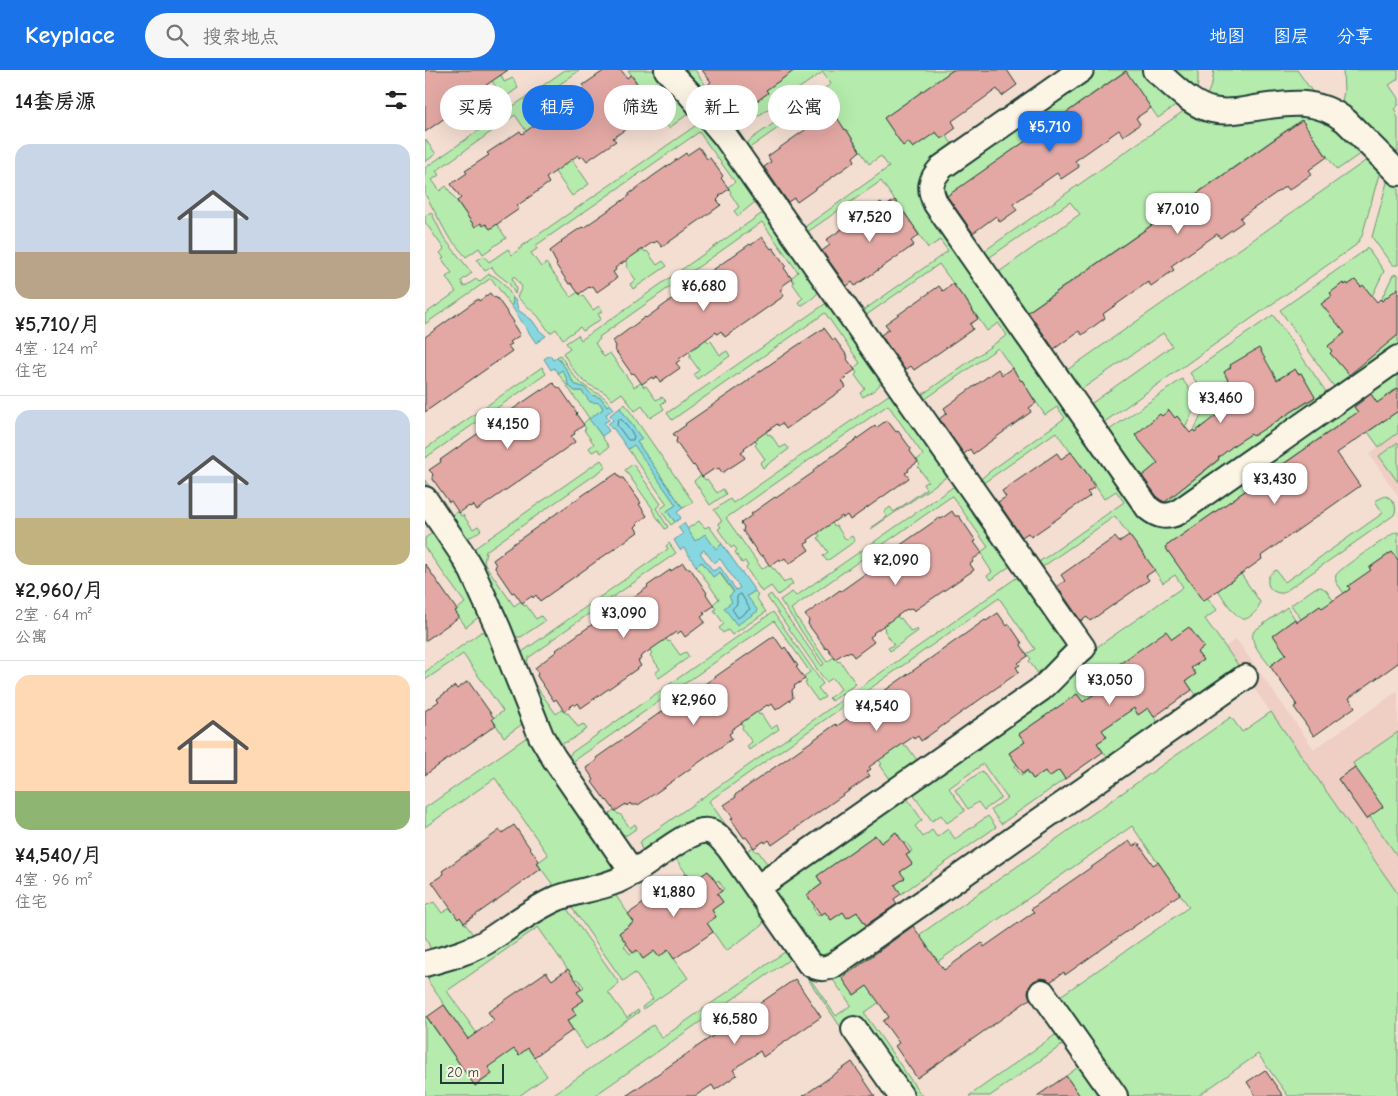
<!DOCTYPE html>
<html lang="zh">
<meta charset="utf-8">
<style>
body{margin:0;font-family:"Comic Neue","LXGW WenKai TC",sans-serif;background:#f6f6f6;color:#222;height:100vh;display:flex;flex-direction:column;font-size:19px;white-space:nowrap}
*{box-sizing:border-box;margin:0}
p{font-size:16px;color:#767676}
.icon{flex:none;width:28px;height:28px;fill:none;stroke:currentColor;stroke-width:2;stroke-linecap:round;stroke-linejoin:round}
.map{position:relative;flex:1;overflow:hidden}
.panel{display:flex;flex-direction:column;background:#fff;width:425px}
.panel>*{flex:none}
.banner{position:absolute;left:15px;top:15px;width:475px;height:45px;display:flex;gap:10px}
.scale{position:absolute;left:15px;bottom:12px;width:64px;box-sizing:border-box;padding-left:5px;border:2px solid #1f3d34;border-top:0;font-size:14px;line-height:18px;white-space:nowrap;color:#1f3d34;-webkit-text-stroke:4px #fcf5e5;paint-order:stroke}
.price{position:absolute;translate:-50% -42px;padding:0 11px;border-radius:10px;background:#fff;color:#222;font-size:16px;line-height:32px;filter:drop-shadow(0 1px 2px #0008)}
.price::after{content:'';position:absolute;left:50%;top:30px;width:15px;height:11px;margin-left:-8px;background:inherit;clip-path:polygon(0 0,100% 0,50% 100%)}
.price.on{background:#1a73e8;color:#fff}
ul{padding:0;list-style:none}
li{display:grid;align-content:center;gap:10px;height:265px;padding:0 15px}
li+li{border-top:1px solid #e0e0e0}
li span{display:grid;place-items:center;height:155px;border-radius:15px;color:#555}
li>.icon{margin-inline-start:auto}
span .icon{width:90px;height:90px;fill:#fffc;stroke-width:1}
li b{font-size:21px}
h2{display:flex;justify-content:space-between;align-items:center;height:60px;padding:0 15px;font-size:21px}
.pill{padding:0 18px;border-radius:22px;background:#fff;box-shadow:0 5px 20px #0002;font-size:18px;line-height:45px}
.pill.on{background:#1a73e8;color:#fff}
header{display:flex;align-items:center;gap:30px;box-sizing:border-box;height:70px;padding:0 25px;background:#1a73e8;color:#fff}
header strong{font-size:24px}
nav{display:flex;gap:28px;margin-inline-start:auto;font-size:18px}
.search{width:350px;height:45px;background:#f6f6f6;display:flex;align-items:center;gap:12px;box-sizing:border-box;padding:0 18px;border-radius:28px;color:#767676;font-size:19px}
main{display:flex;flex:1;min-height:0}
.map>svg:first-child{display:block}
</style>
<header>
<strong>Keyplace</strong>
<div class="search"><svg class="icon" aria-label="search" viewBox="0 0 24 24"><circle cx="10" cy="10" r="6"/><path d="M15 15l6 6"/></svg>搜索地点</div>
<nav><a>地图</a><a>图层</a><a>分享</a></nav>
</header>
<main>
<section class="panel">
<h2>14套房源<svg class="icon" aria-label="filters" viewBox="0 0 24 24"><path d="M4 7h16M4 17h16"/><circle cx="9" cy="7" r="2"/><circle cx="15" cy="17" r="2"/></svg></h2>
<ul>
<li><span style="background:linear-gradient(#c9d6e8 70%,#b9a48a 0)"><svg class="icon" aria-label="home" viewBox="0 0 24 24"><path d="M3 11l9-7 9 7M6 9v11h12V9"/></svg></span><div><b>¥5,710/月</b><p>4室 · 124 m²</p><p>住宅</p></div></li>
<li><span style="background:linear-gradient(#c9d6e8 70%,#c2b280 0)"><svg class="icon" aria-label="home" viewBox="0 0 24 24"><path d="M3 11l9-7 9 7M6 9v11h12V9"/></svg></span><div><b>¥2,960/月</b><p>2室 · 64 m²</p><p>公寓</p></div></li>
<li><span style="background:linear-gradient(#ffd9b3 75%,#8fb573 0)"><svg class="icon" aria-label="home" viewBox="0 0 24 24"><path d="M3 11l9-7 9 7M6 9v11h12V9"/></svg></span><div><b>¥4,540/月</b><p>4室 · 96 m²</p><p>住宅</p></div></li>
</ul>
</section>
<div class="map">
<svg width="973" height="1026" viewBox="0 0 973 1026">
<rect width="100%" height="100%" fill="#f4ded2"/>
<filter id="ink" filterUnits="userSpaceOnUse"><feTurbulence type="fractalNoise" baseFrequency=".02" numOctaves="2"/><feDisplacementMap in="SourceGraphic" scale="10" xChannelSelector="R" yChannelSelector="G"/><feConvolveMatrix kernelMatrix="1 2 1 2 8 2 1 2 1" color-interpolation-filters="sRGB"/></filter>
<g filter="url(#ink)">
<path fill="#efcec4" d="M973 345V426L944 384 953 377 945 364Z
M811 569 889 679 973 621V824L800 577Z"/>
<path fill="#b5ebad" stroke="#6a9470" d="M59 0 74 6 76 5 79 12 88 8 93 18 79 28Z
M140 0H155L108 33 164 114 147 126 90 45 11 101 14 105 7 110 15 121 21 116 50 157 54 154 48 146 61 154 65 159 72 154 81 168 58 184 54 178 41 187 23 166 0 124V98Z
M203 0H229L263 36 264 39 263 44 244 58Z
M256 0H270L299 41 300 28 308 40 310 38 314 43 343 23 341 20 370 0H528L459 48 478 75 483 72 488 78 511 62 516 69 521 65 530 78 500 106 724 450 973 297V322L971 319 952 333 946 325 929 337 946 360 973 341V363L954 377 943 362 938 365 925 347 740 477 755 498 782 527 792 540 780 549 816 599 774 629 761 611 771 604 766 598 778 590 772 582 762 559 747 569 683 602 689 610 658 632 652 624 594 664 600 672 584 683 592 694 590 696 596 705 602 701 608 709 620 701 624 707 634 700 640 709 576 754 566 740 582 728 558 694 524 718 540 741 522 753 516 745 507 751 485 720 662 584 758 517 750 505 738 513 715 479H714L690 446 616 498 614 495 615 491 623 486 699 432 691 421 679 429 656 394 655 395 631 362 557 414 555 412 557 408 564 402 640 348 632 337 620 345 597 311H596L573 278 499 330 497 328 498 324 582 265 573 253 562 261 539 227H538L514 194 440 246 438 244 439 240 523 181 515 170 503 178 480 143H479L456 111 381 163 379 160 381 156 388 151 464 97 456 86 444 94 421 59 420 60 397 27 323 79 321 77 322 73 329 67 406 14 398 2 311 61 310 60Z
M669 0H718L756 32 733 48 700 1 517 130 515 112 527 100Z
M742 0H773V13L771 24Z
M789 0H872L891 27 813 33 780 30 787 13Z
M918 0H973V9L964 15 973 28V36L969 39 972 43 971 44 973 48V92L916 37 919 21Z
M763 38 899 46 939 81 912 100 876 50 598 245 573 206 574 202 655 144 645 132 565 187H562L555 184Z
M273 54 278 55 330 127V132L313 146 309 141 314 137 305 123 306 122 303 117 310 112 274 62 110 176 112 179 106 183 116 197 121 193 146 227 153 222 156 227 158 226 168 240 174 236 177 241 173 244 176 249 158 261 155 257 138 269 131 259 125 263 113 246 92 227 97 217 89 206 87 208 91 219 90 224 84 213 71 203 67 197 60 201 52 190 59 186 64 192 83 179 87 185 97 177V176Z
M0 69 11 84 0 92Z
M946 87 956 97 937 166 931 175 675 355 665 336 667 333 747 276 738 263 657 319H653L638 303Z
M964 105 973 114V195H967L947 167Z
M6 142 19 168 47 203 36 211 39 217 51 209 54 212 64 204C77 209 81 217 88 228L87 237 66 208 0 254V244L31 222 21 207 27 203 17 189 19 188 15 183 19 179 0 152V146Z
M336 144 343 145 394 218C393 227 383 231 376 236L373 232 378 228 368 214 369 212 366 208 373 202 337 152 174 267 175 269 170 273 179 287 185 283 209 317 216 313 219 317 221 316 231 330 237 327 241 331 236 334 239 339 225 348 217 336 210 341 197 323 187 330C181 320 169 319 160 312 151 305 144 293 138 283L145 278 141 273 153 265 156 270Z
M942 177 959 201 947 226 938 215 936 217 930 210 923 215 922 214 920 215 918 213 906 223 907 226 897 234 920 262 903 276 907 281 905 283 923 304 973 265V278L912 321 855 240 939 181Z
M217 178 220 182 222 181 232 195 238 191 242 196 208 219 205 214 211 210 201 196 203 195 200 190Z
M973 204V225L967 223 957 231 956 230 968 205Z
M400 234H404L457 308C456 318 446 322 438 327L435 323 440 319 430 305 432 303 429 298 435 293 400 243 247 350 242 343Z
M848 245 904 326 746 437 735 438 680 363 757 309 773 331 760 357 752 346 750 348 744 341 737 346 735 344 710 365 726 385 729 383 734 393 717 407 720 412 718 414 736 435 794 390 793 388 810 374 826 364 828 365 890 328 876 303 873 304 870 299 851 310 805 295 806 297 799 302 803 310 801 311 808 323 781 326 765 303Z
M280 268 283 272 286 271 295 285 302 281 305 286 272 309 269 305 274 300 264 286 266 285 263 280Z
M135 285C142 295 149 309 160 316 169 323 179 324 185 334L182 336 176 328 167 325 160 318 149 314 141 299 132 287Z
M117 297 121 304 0 388V379Z
M137 300 142 309 143 315 150 321H157L166 332C173 332 175 332 178 339L165 349 184 377 176 383 173 379 167 382 164 378 169 374 159 360 161 359 158 354 164 348 133 303Z
M465 325 468 326 522 401 520 408 446 459V458L462 447 459 442 465 437 469 442 501 419 498 414 503 411 493 397 495 395 492 390 498 385 463 335 301 448 337 499 344 494 348 499H350L359 513 365 509 368 514 353 525 346 516 337 522 321 498 323 496 320 491 317 493 310 482 312 480 309 476 306 478 293 459 296 457 293 453 297 451 289 440 305 429 308 433 462 326Z
M809 332 810 334 798 341 801 346 784 357 781 353 770 362 769 360 781 335Z
M200 334 268 432 258 438 212 372 216 369 195 338Z
M340 361 343 365 345 364 355 378 361 375 364 379 338 398 335 393 340 389 330 375 332 373 329 368Z
M973 372V412L954 386Z
M209 374 251 435 242 441 250 452 246 455 235 439 242 434 203 379Z
M176 390 181 397 61 481 59 493 89 536 96 531 99 536 101 535 111 549 116 546 120 551 96 567H89L49 484 50 478Z
M208 394 236 434 231 438 243 457 240 459 227 440 228 439 200 400Z
M276 405 280 410 282 409 292 423 298 419 301 424 285 435 269 411Z
M0 410 25 446 33 441 36 446 38 445 48 459 53 456 56 460C50 464 45 470 37 466L0 413Z
M528 417H531L585 494V496L566 510 562 506 567 502 558 488 559 487 556 482 563 477 527 426 366 539 402 592 409 587 413 592 415 591 431 614 407 631 404 628 416 619 408 608 401 612 342 527 346 524 397 596 399 594 355 530 367 522 371 526Z
M960 426C969 428 973 437 969 445L858 523C850 524 841 518 843 509 844 504 848 502 851 500L860 512 958 443 950 431Z
M274 451 280 458 284 456 297 474 291 479 270 471 262 459Z
M406 451 409 456 411 455 421 470 427 466 430 471 402 491 398 486 403 482 393 468 395 466 391 461Z
M973 462V490L967 482 945 497 953 511 923 520 937 541 945 560 911 512C911 509 910 508 911 505 915 498 960 469 969 463Z
M6 464H10L27 485 55 546 41 557 30 541 40 533 0 478V468Z
M244 473 251 483 125 571 126 572 103 588 101 602 131 644 138 639 142 644 143 643 153 657 158 654 162 659C153 664 142 676 131 673L121 653 96 590 97 582 243 479 241 476Z
M277 492 288 506 294 502 309 523 304 526H322L330 521 333 525 331 527 341 542 307 565 303 560 298 563 294 558 299 554 289 540 291 539 288 534 294 529 271 496Z
M816 504 835 532 833 539C830 542 825 548 820 549 811 550 798 527 793 520Z
M591 508H595L643 576 611 613 609 609 614 605 604 591 606 589 602 584 610 579 574 528 433 627 469 678 477 673 480 677 482 676 492 690 497 687 500 691 462 717 460 713 465 709 455 695 457 694 453 689 461 683 425 632 284 731 320 782 328 777 331 782 333 781 343 795 348 791 351 795 334 802 306 765 219 781 216 778 215 773 217 770Z
M896 517 901 520 934 568 899 537 897 538 895 536 876 549 866 535 890 518Z
M862 537 870 549 848 565 864 588 857 587 845 596C838 586 823 572 829 561Z
M348 542 398 614 393 618 400 627 393 631 380 613 382 612 378 607 385 602 349 551 146 693 182 745 189 740 193 744H195L205 758 210 754 212 758 202 765H195L142 690 146 683Z
M471 544 474 549 476 548 486 562 492 559 493 561 465 581 463 578 469 575 459 560 460 559 457 554Z
M56 562H61L64 564 98 651 96 655 79 667 67 649 78 641 38 584 0 610V602Z
M240 567 243 572 245 571 255 585 261 582 264 587 234 608 230 603 235 599 225 585 227 583 224 579Z
M691 638 697 646 709 638 713 645 723 638 735 656 685 691 672 673 681 667 677 660 689 652 683 644Z
M331 640 334 645 336 644 346 659 352 655 354 659 324 680 322 676 327 672 317 658 318 656 315 651Z
M846 642 973 824V1026H863L833 984 773 1026H703L634 927 764 837 707 756 439 943 497 1026H487L433 948 417 959 368 887 169 1026H126L228 955 237 968 364 879 411 946 426 935 406 907 451 879 453 883 417 908 429 925 501 875 494 865 806 647 817 662Z
M973 662V787L945 747 941 749 913 709 930 697 928 693Z
M102 668 107 670 190 795 189 802 131 819 112 793 123 785 70 708 0 757V738L99 669Z
M557 701 576 728 559 740 553 732 543 739 530 720Z
M479 724 497 750 490 756 498 767 507 760 512 767 523 759 530 769 563 746 571 757 476 824 470 815 479 808 475 802 487 794 481 785 487 781 481 772 479 774 471 762 456 773 450 765 392 806 397 814 382 825 390 836 388 838 393 846 400 842 406 850 418 842 422 848 432 842 444 860 395 889 348 821Z
M287 772 340 848 337 855 301 881 282 853 291 847 287 840 298 832 292 824 299 819 293 810 291 812 283 801 267 812 249 786 271 773Z
M189 823 209 852 194 863 202 874 199 876 205 884 212 880 218 889 229 881 234 887 243 880 263 908 218 939 217 937 228 929 210 903 198 911 145 835Z
M9 832 17 843 25 838 33 848 35 847 50 867 7 882 0 866V836Z
M140 836 194 913 183 922 202 948 213 940 214 942 161 979 142 951 151 945 147 938 158 930 152 922 159 917 153 909 150 910 113 857 22 921 65 982 89 979 94 985 103 978 122 1006 94 1026H0V945L50 1016 67 1004 5 914 3 909 7 903Z
M633 963 640 973 565 1026H544Z
M656 995 677 1026H655L641 1006Z"/>
<path fill="#86d7e0" stroke="#5d999b" fill-rule="evenodd" d="M88 228 91 231 93 240 107 250 114 260 121 266 111 273 87 237Z
M125 285 128 290 132 287 141 299 149 314 160 318 167 325 176 328 182 336 185 334 189 339 181 344 184 350 179 353 184 361 177 366 164 349 178 339C176 331 172 333 165 332L157 321H150L143 315 142 309 137 300 133 303 129 298 126 300 119 289Z
M195 338 217 369 212 372 258 438 252 442 256 448 250 452 242 441 251 435 209 375 203 379 188 358 187 359 183 354 188 350 185 345Z
M259 453 270 471 280 464 291 479 297 474 330 521 322 526 333 541 312 555 299 538 307 532 304 526 309 522 295 502 288 507 277 492 271 496 259 478 255 480 249 470 258 464 253 457ZM279 480 289 493 295 489 315 518 311 520 295 497 288 501 275 483Z"/>
<g fill="none" stroke-linecap="round" stroke-linejoin="round">
<path stroke="#487b79" stroke-width="1" d="M195 349 197 350 209 366 208 370H203L192 355 193 350Z
M316 524 325 539 313 548 307 539 312 534V527Z"/>
</g>
<path fill="#e3a8a4" stroke="#1f3d34" d="M0 0H83L25 40 27 43 0 62Z
M180 0H196L202 8 206 5 224 31 218 35 220 38 217 40 221 45 188 68 191 71 162 91 158 86 155 88 153 85 121 108 124 113 92 136 94 139 65 159 61 154 58 156 56 153 50 157 32 131 36 128 26 114 42 103 40 101 64 85 62 83 95 61 97 64 138 35 137 34 160 18 158 15Z
M277 0H370L341 20 343 23 314 44 310 38 308 40 306 37 299 42 281 16 286 12Z
M528 0H582L592 15 577 26 572 19 527 51 531 58 516 69 511 62 488 78 483 72 478 76 459 48Z
M701 1 726 38 711 48 715 54 698 66 694 60 650 91 654 97 636 109 632 103 588 134 592 140 575 152 571 146 548 163 522 126Z
M411 46 420 60 421 59 435 81 428 87 430 91 372 132 369 128 363 132 339 97 346 92 343 86 397 48 401 53Z
M877 50 902 87 884 100 887 104 864 120 861 116 815 148 818 152 795 168 792 164 746 196 749 200 726 216 723 212 678 244 680 248 657 265 654 261 629 279 603 242Z
M274 77 282 89 285 88 298 106 296 108 304 119 294 126 295 127 292 130 296 135 237 177 232 171 229 173 228 172 190 198 191 200 188 202 192 208 172 222 168 216 165 218 164 217 154 224 146 213 144 214 131 195 132 194 125 181 137 172 136 171 157 157 158 158 204 126V124L228 106 261 83 262 85Z
M470 130 490 158H489L494 165 486 171 489 175 430 216 427 212 422 216 397 181 405 175 401 170 456 132 460 137Z
M337 167 346 179 348 178 361 196 359 198 367 209 357 216 358 218 355 220 359 226 300 267 296 261 292 264 291 262 254 289 255 290 251 293 255 298 235 312 232 306 228 309 227 307 217 314 209 303 207 304 190 280 191 276 188 271 220 247 221 248 299 192 325 174 326 175Z
M930 210 936 217 938 215 952 232 955 229 957 231 973 218V265L924 305 905 283 907 281 903 276 920 263 896 234 907 226 905 223 918 213 920 215 922 213 923 215Z
M528 214 538 227H539L553 249 545 254 548 259 489 300 486 296 480 300 456 265 464 259 460 254 514 216 518 221Z
M65 223 68 227 72 228 89 252 88 254 95 265 85 272 87 274 83 276 87 281 0 342V267L53 229 54 231Z
M399 258 408 270 410 269 423 287 422 289 430 300 420 307 421 309 417 311 421 317 361 359 357 353 353 356 352 354 319 378 320 379 316 382 320 388 297 403 294 398 290 400 289 399 277 407 269 395 268 396 251 372 252 368 248 364 261 355 260 354 324 310V309L370 277Z
M834 278 852 310 870 299 873 304 876 303 890 327 828 366 826 364 809 375 793 388 794 389 740 432 734 429 717 406 733 393 710 365 735 344 737 346 744 340 750 348 752 346 765 363 768 360 770 362 789 347 810 334 808 332 812 329 801 311 803 310 799 302 806 297 805 295Z
M587 298 596 311 597 310 611 333 604 338 606 342 548 384 545 379 539 384 514 349 522 343 519 338 573 299 577 305Z
M128 313 132 317 135 318 152 343 151 344 159 355 149 362 150 364 146 366 150 372 52 440 48 435 45 437 44 436 34 443 26 431 24 432 7 408 8 404 4 400 16 392 15 390 88 339 116 320 117 321Z
M973 318V341L912 383 935 416 836 486 837 489 778 531 740 477 933 342 929 337 946 324 952 333Z
M462 350 471 362 473 361 486 379 485 381 493 392 483 399 484 401 480 403 484 408 425 450 422 445 418 448 417 446 383 470 384 472 380 474 384 480 364 494 360 488 356 491 355 489 345 496 337 485 335 486 318 461 319 457 316 453 327 445 326 444 350 427 351 428 389 402 388 400 399 392 450 356 451 358Z
M646 382 666 409 665 410 670 417 662 422 665 426 606 467 603 463 597 467 573 432 581 427 577 421 632 383 636 389Z
M192 403 195 408H198L216 433 214 434 222 446 212 453 213 454 210 457 213 462 115 531 111 525 108 528 107 526 97 533 89 522 87 523 70 498 71 495 68 490 79 482 78 481 142 436 180 410V411Z
M527 441 530 446H534L551 471 549 472 557 483 547 490 548 492 545 494 549 500 489 541 487 538 483 540 482 539 448 563 449 564 445 567 449 572 429 587 425 581 422 583 421 582 410 589 402 577 401 579 383 554 384 550 380 545 415 520 416 521 454 494 453 493 465 485 464 483 514 448 516 449Z
M704 465 730 500 721 506 724 510 665 551 662 547 656 551 632 516 640 511 636 505 690 467 694 472Z
M967 482 973 490V593L924 628 930 637 889 666 869 637 872 635 845 596 861 584 848 565 870 549 872 552 895 536 897 538 925 519 923 516 946 500 944 498Z
M258 493 261 498H265L282 523 281 524 289 536 278 543 280 544 276 547 280 552 260 567 256 561 252 564 251 562 215 587 216 589 213 591 216 596 156 638 153 633 150 636 149 634 139 641 131 629 129 631 112 606 113 603 110 598 132 581 131 580 182 544 183 545 223 517 222 516 245 500 246 501Z
M0 494 32 540 30 541 34 547 0 571Z
M573 543 582 556 584 554 597 573 596 575 603 586 593 593 595 595 591 597 594 602 496 671 493 666 489 669 488 667 444 697 446 699 442 702 445 706 347 775 344 770 340 773 339 771 329 778 321 767 319 768 306 749 308 748 299 735 311 727 310 725 411 654 412 656 460 623 459 621 560 550 561 551Z
M764 557 779 577 772 582 778 590 766 598 771 604 761 611 767 620 729 647 723 638 713 645 709 638 677 660 682 667 672 673 678 682 640 709 634 700 624 707 620 701 608 709 602 700 598 703 584 683 600 672 594 664 652 624 658 632 689 610 683 602 741 561 747 569Z
M349 566 358 579 360 577 373 596 371 597 380 609 369 616 370 617 367 620 368 628 351 640 347 634 343 636 342 635 306 660 307 662 304 664 307 669 235 720 213 735H206L205 733 202 736 201 734 190 741 182 730 181 731 167 712 169 710 161 698 172 690 171 688 236 642 273 617 274 618Z
M43 611 69 648 67 649 71 655 0 705V641L14 631 12 629 30 616 32 619Z
M930 697 958 737 941 749 913 709Z
M89 755 114 791 112 793 116 799 39 853 35 847 33 849 7 812 19 804 17 801 27 794 75 760 77 763Z
M471 762 485 783 481 785 487 794 475 802 480 808 470 815 476 824 469 829 472 834 441 855 432 842 422 848 418 842 406 850 400 842 396 845 382 825 397 814 392 806 450 765 456 773Z
M704 771 708 776 713 773 728 795 733 792 755 824 640 905 639 902 625 912 622 909 616 908 609 911 604 917 603 923 605 929 492 1008 470 976 474 973 458 951 464 947 442 916 429 925 417 908 488 856 519 900 557 873 559 877 609 842 606 839Z
M283 801 297 821 292 824 298 832 287 840 291 847 282 853 288 862 249 889 243 880 234 887 229 881 218 889 212 880 208 883 194 863 209 852 203 844 262 803 267 812Z
M143 899 157 919 152 922 159 930 147 938 151 945 142 951 148 960 109 987 103 978 94 985 89 979 63 997 67 1004 50 1016 2 947 19 935 43 969 69 950 63 942 121 902 127 910Z
M370 909 396 947 338 987 335 981 308 1000 312 1005 290 1020 287 1015 270 1026H201Z
M427 992 450 1026H378Z
M840 1000 858 1026H831L822 1012Z
M641 1006 655 1026H612Z"/>
<g fill="none" stroke-linecap="round" stroke-linejoin="round">
<g stroke="#1f3d34" stroke-width="28">
<path id="minor" d="M242 0 264 23 300 66 658 578C643 590 631 606 616 619L332 818
M656 0 517 97C505 110 503 118 511 134L723 438C733 446 740 448 752 443L973 288
M730 0C747 14 765 35 787 40 799 43 813 41 825 39 861 33 891 27 921 51L973 103
M0 429 36 482 47 501 73 558 102 631 116 666 129 688 208 803
M0 894C21 888 42 883 61 872 85 857 107 839 133 828 157 819 179 819 202 806 221 796 259 763 277 761 290 759 297 770 304 778L384 893C392 899 398 900 407 896L820 607
M617 922 690 1026
M429 959 476 1026"/>
</g>
<use href="#minor" stroke="#fcf5e5" stroke-width="24"/>
</g>
</g>
</svg>
<div class="scale">20 m</div>
<b class="price on" style="left:625px;top:83px">¥5,710</b>
<b class="price" style="left:753px;top:165px">¥7,010</b>
<b class="price" style="left:445px;top:173px">¥7,520</b>
<b class="price" style="left:279px;top:242px">¥6,680</b>
<b class="price" style="left:796px;top:354px">¥3,460</b>
<b class="price" style="left:83px;top:380px">¥4,150</b>
<b class="price" style="left:850px;top:435px">¥3,430</b>
<b class="price" style="left:471px;top:516px">¥2,090</b>
<b class="price" style="left:199px;top:569px">¥3,090</b>
<b class="price" style="left:685px;top:636px">¥3,050</b>
<b class="price" style="left:269px;top:656px">¥2,960</b>
<b class="price" style="left:452px;top:662px">¥4,540</b>
<b class="price" style="left:249px;top:848px">¥1,880</b>
<b class="price" style="left:310px;top:975px">¥6,580</b>
<div class="banner">
<a class="pill">买房</a>
<a class="pill on">租房</a>
<a class="pill">筛选</a>
<a class="pill">新上</a>
<a class="pill">公寓</a>
</div>
</div>
</main>
